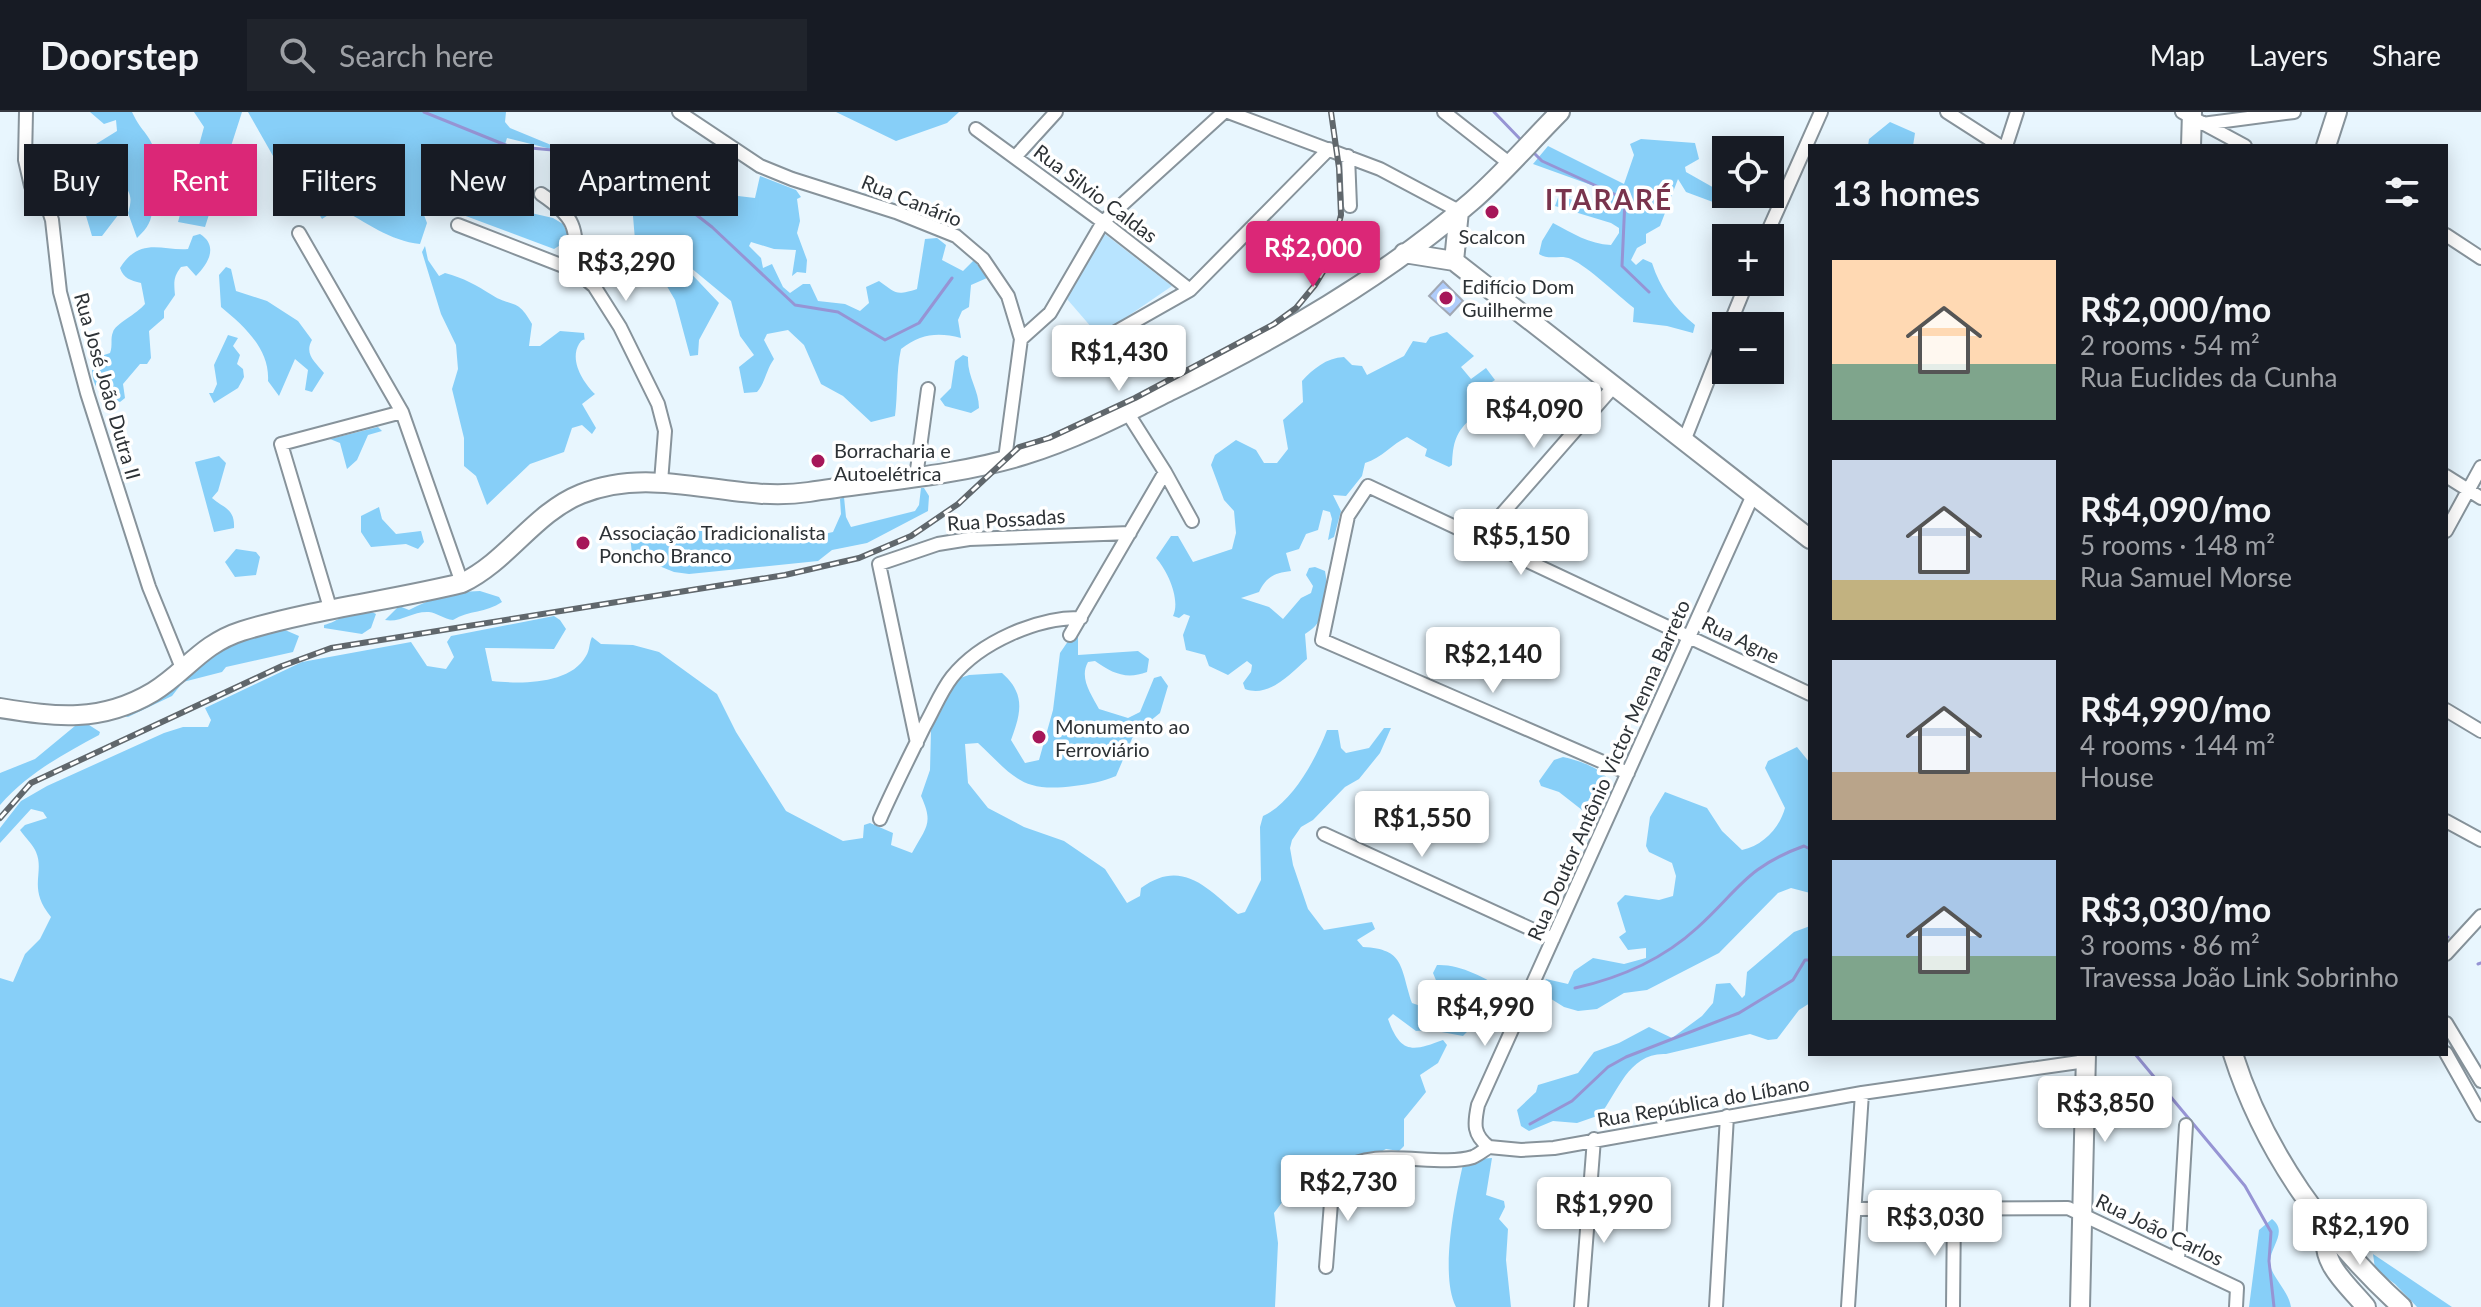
<!DOCTYPE html>
<html lang="en">
<head>
<meta charset="utf-8">
<style>
  body { margin:0; font-family:Lato,sans-serif; background:#20242c; color:#f1f3f6; height:100vh; display:flex; flex-direction:column; font-size:30px; white-space:nowrap }
  * { box-sizing:border-box; margin:0 }
  p { font-size:26px; color:#9ea1a6 }
  .icon { flex:none; width:44px; height:44px; fill:none; stroke:currentColor; stroke-width:2; stroke-linecap:round; stroke-linejoin:round }
  .map { position:relative; flex:1; overflow:hidden }
  .panel { position:absolute; left:1808px; top:32px; width:640px; height:912px; display:flex; flex-direction:column; background:#171b24; border-radius:0px; box-shadow:0 4px 20px #0003 }
  .panel>* { flex:none }
  .top-card { position:absolute; left:24px; top:32px; width:760px; height:72px; display:flex; gap:16px }
  .tools { position:absolute; left:1712px; top:24px; display:grid; gap:16px }
  .tools a { display:grid; place-items:center; width:72px; height:72px; border-radius:0px; background:#171b24; box-shadow:0 4px 20px #0003; font-size:40px }
  .price { position:absolute; translate:-50% -68px; padding:0 18px; border-radius:8px; background:#fff; color:#222; font-size:26px; line-height:52px; filter:drop-shadow(0 2px 4px #0008) }
  .price::after { content:''; position:absolute; left:50%; top:48px; width:24px; height:18px; margin-left:-12px; background:inherit; clip-path:polygon(0 0,100% 0,50% 100%) }
  .price.selected { background:#db2777; color:#fff }
  ul { padding:0; list-style:none }
  li { display:flex; align-items:center; gap:24px; height:200px; padding:0 24px }
  li span { display:grid; place-items:center; flex:none; width:224px; height:160px; border-radius:0px; color:#555 }
  li>.icon { margin-inline-start:auto }
  span .icon { width:96px; height:96px; fill:#fffc; stroke-width:1 }
  li b { font-size:34px }
  h2 { display:flex; justify-content:space-between; align-items:center; height:96px; padding:0 24px; font-size:34px }
  .pill { padding:0 28px; border-radius:0px; background:#171b24; box-shadow:0 4px 20px #0003; font-size:28px; line-height:72px }
  .pill.selected { background:#db2777; color:#fff }
  header { display:flex; align-items:center; gap:48px; box-sizing:border-box; height:112px; padding:0 40px; background:#171b24; border-bottom:2px solid #363941 }
  header strong { font-size:38px }
  nav { display:flex; gap:44px; margin-inline-start:auto; font-size:28px }
  .search { width:560px; height:72px; background:#20242c; display:flex; align-items:center; gap:20px; box-sizing:border-box; padding:0 28px; border-radius:0px; color:#9ea1a6; font-size:30px }
  .map>svg:first-child { display:block }
  .green { fill:#b8e4ff }
  .forest { fill:#87cff8 }
  .lines { fill:none; stroke-linecap:round; stroke-linejoin:round }
  .stream { stroke:#9694d4; stroke-width:3 }
  .building { fill:#afccfb; stroke:#a1a8b4; stroke-width:2 }
  .street-casing { stroke:#87939b; stroke-width:16 }
  .secondary-casing { stroke:#87939b; stroke-width:22 }
  .street { stroke:#fff; stroke-width:12 }
  .secondary { stroke:#fff; stroke-width:18 }
  .rail-casing { stroke:#60676c; stroke-width:6 }
  .rail { stroke:#fff; stroke-width:3; stroke-dasharray:9; stroke-linecap:butt }
  .poi-dot { fill:#a61759; stroke:#fff; stroke-width:3 }
  .labels { text-anchor:middle; dominant-baseline:central; stroke-width:7; stroke-linejoin:round; paint-order:stroke }
  .street-label { font-size:20px; fill:#2d3236; stroke:#fff }
  .poi-label { font-size:20px; fill:#2d3236; stroke:#fff; text-anchor:start }
  .district-label { font-size:28px; font-weight:bold; letter-spacing:2px; fill:#79344d; stroke:#fff }
</style>
</head>
<body>
<header>
<strong>Doorstep</strong>
<div class="search"><svg class="icon" aria-label="search" viewBox="0 0 24 24"><circle cx="10" cy="10" r="6"/><path d="M15 15l6 6"/></svg>Search here</div>
<nav><a>Map</a><a>Layers</a><a>Share</a></nav>
</header>
<div class="map">
<svg width="2481" height="1195" viewBox="0 0 2481 1195">
  <rect width="100%" height="100%" fill="#e8f6fe"/>
  <path class="green" d="M1101 119 1172 174 1099 224 1067 187Z"/>
  <path class="forest" d="M90 0H132C142 22 151 21 157 47 155 52 149 60 148 65 144 87 165 101 137 126L128 101C136 76 124 75 105 61L102 63 104 85 122 98 102 124H92L84 97 74 92 71 83 92 74 98 39 96 32 117 19 116 8 104 12Z
    M194 0H242L205 115 178 110 204 15Z
    M248 0H506L505 10 510 16 556 35 593 33 626 51 643 68 658 78 677 76 686 78 693 91 705 95 714 84 722 89 738 84 755 86 760 64 796 78 801 85 797 87 800 109 797 121 807 148 806 161 797 160 792 164 796 138 774 137 751 130 749 134 761 146 763 156 772 152 783 175 790 181 803 172H810L818 189 845 192 860 199 869 191 866 175 879 169C896 181 895 184 917 177L925 127 937 126 946 133 942 148 963 159 974 148 987 166 971 173 969 195 962 199 958 208 961 226C937 220 921 222 901 237 896 260 898 281 895 304L871 310 843 284 821 272 804 233 788 218 767 222 764 228 774 247C766 258 766 269 757 280L744 281 739 255 754 243 740 224 731 189 679 146 635 128 633 104 593 69 587 46 507 26 487 91 553 106 563 112 570 127 554 137 455 100 424 103 427 111 420 132C390 129 366 110 339 96L322 107 300 72 277 51Z
    M836 0H959L947 11 896 29Z
    M1890 10 1915 21 1913 34H1868L1869 27Z
    M1641 27 1695 31 1699 47 1685 55 1686 60 1716 77 1723 87 1721 93 1686 80 1678 67 1660 114 1646 122V131L1637 136 1631 148 1636 153 1643 147 1652 151C1660 176 1674 196 1695 213L1693 221 1667 214 1633 210 1634 196C1616 182 1590 156 1571 147 1560 142 1550 149 1539 142L1542 129 1553 111C1572 121 1589 132 1611 133L1619 121V116L1611 111 1555 94 1559 83 1591 95 1594 74 1533 52 1548 34 1624 72 1634 43 1630 32Z
    M200 122C219 134 208 152 196 164L187 154 181 155C173 165 174 171 175 183L164 199V206L149 219 151 246 147 252H140L123 272 125 286 120 290C102 281 93 279 92 258L104 253 101 244 110 241C113 233 110 227 113 220 115 212 137 202 145 192L141 171C130 168 124 167 120 156 140 124 162 139 188 137L193 124Z
    M425 134 428 148 439 164 445 161C464 166 476 173 492 183 512 196 517 185 532 212L529 234H540L560 219 584 221C585 234 586 222 579 232 569 249 584 271 595 282L582 292 596 316 592 322 582 313 572 316 564 340 530 352 487 393 476 364 464 354V326L452 277 458 257 456 233 441 202 422 140Z
    M681 151 719 191 699 228 698 243 690 244 675 188 661 164 665 155Z
    M226 155 231 157 236 179 267 189 298 209 312 228C304 242 315 250 324 261L312 280 305 278 308 258 295 247 279 284 268 269C270 237 244 214 221 195L219 163Z
    M1447 220 1474 244 1461 255 1471 267 1486 256 1495 268C1481 277 1470 287 1473 305 1455 320 1453 331 1452 353L1449 355 1425 344 1427 337 1407 325C1392 332 1382 346 1365 351L1362 364 1346 384 1333 383 1341 399 1334 425 1328 428 1332 407 1330 400 1323 398 1318 418 1306 422 1299 437 1286 441 1291 459C1274 461 1266 465 1259 480L1241 486 1269 495 1283 507 1301 486 1311 481 1313 474 1306 463 1309 456 1315 455 1325 459C1330 485 1328 508 1305 522L1307 547C1290 562 1269 586 1245 577L1243 571 1251 560 1252 553 1247 549 1228 563 1209 554 1205 543 1186 538 1183 523 1190 504 1184 502 1179 506 1173 504C1181 487 1167 458 1156 446L1171 424H1178L1193 450 1232 437 1236 421 1234 399 1224 388 1211 353 1215 343 1236 328 1256 338 1264 351H1277L1288 337 1283 308 1303 290 1302 269C1313 257 1326 246 1344 245L1352 253 1362 254 1367 263 1404 244 1413 229 1426 231 1430 225Z
    M228 223 238 226 233 234 240 243 237 252 243 257 244 265 238 276 214 291 209 281H213L217 272 214 253Z
    M963 243 968 245C967 265 979 278 979 296L971 301 945 294 940 287 951 276 955 249Z
    M378 315 382 319 368 323 357 348 347 357 340 331 330 327Z
    M219 344 226 351 218 379 212 386C223 396 235 396 234 416L214 420 195 350Z
    M921 376H924L929 384 928 399 867 431 832 438 818 449 689 462 674 460 632 443 630 422 635 415 658 423 721 417 764 423 785 420 801 427 833 420 841 402 840 387 844 385 846 405 851 415 915 399 919 393Z
    M379 395 382 407 396 422 421 419 424 430 418 437 406 432 371 435 361 420V404Z
    M236 437 256 440 260 445 256 463 235 465 225 450Z
    M480 479 499 485 502 490C486 501 469 498 453 508 444 507 437 501 429 500 412 499 401 511 385 508L399 494 409 498C432 486 454 480 480 479Z
    M370 499 376 502 371 516 362 522 324 516V513C332 511 336 508 343 505 352 501 361 504 370 499Z
    M554 504 560 508 566 517 554 537 485 536 492 569C520 572 570 573 586 544 590 538 589 531 592 525L601 532 633 533 659 540 717 582 736 620 786 699 843 729 863 726 864 713 870 711 893 721 891 733 912 741C926 715 934 712 921 684L930 658 931 618 943 595 951 569 969 563 1002 561C1026 582 1021 601 1011 628L1025 651 1039 648 1053 598 1060 541 1075 519 1078 520V543L1138 539 1149 547 1147 560C1126 568 1112 561 1095 549L1088 550C1079 566 1091 582 1099 597L1128 606 1140 600 1154 566 1161 564 1168 574 1160 601 1134 622 1116 664C1102 670 1090 672 1074 674 1022 681 1014 665 978 631L965 632 968 671 988 696 1024 715 1064 729 1105 757 1127 791 1140 784 1141 776C1182 746 1207 776 1238 802L1245 800 1261 768 1260 715 1263 704C1292 691 1316 647 1327 618H1338L1341 636 1346 641 1369 636 1384 616H1391L1380 641 1359 667 1345 675 1313 708 1301 715 1292 728 1290 736 1293 753 1308 797 1324 818 1372 810 1375 817 1357 828 1363 835C1405 837 1400 855 1412 891L1429 897 1440 878 1433 861 1437 853C1460 852 1486 866 1504 878L1505 886 1496 890 1463 924 1431 918 1416 919 1393 902 1388 907C1401 943 1413 939 1443 928L1447 933 1438 951 1420 963 1426 980 1404 1007V1034L1399 1039 1386 1037C1362 1051 1328 1043 1306 1061 1294 1071 1284 1089 1274 1101L1278 1131 1275 1195H0V866L13 870 25 842 40 827 51 805C27 776 45 761 36 740 33 733 25 725 20 718L25 713 47 706 43 700 31 697 0 731V716L21 689 47 674 164 621 183 615H208L211 608 205 596 302 550 411 530 427 554 446 557 454 545 447 530 451 524Z
    M285 518 299 524 293 540 226 555 222 560 183 570 172 584 128 605 112 602 92 607 89 613 100 620 99 623C62 643 28 661 0 693V661L35 647 81 609 201 544 260 520Z
    M1797 635 1810 651V781L1791 776 1778 781 1719 841 1647 878 1624 881 1597 897 1578 899 1564 895 1540 880 1546 867 1568 872 1574 859 1593 846 1624 852 1646 846V836L1628 838 1619 825 1626 820 1617 791 1625 783 1659 788 1673 784 1676 764 1672 751 1649 740 1646 734 1650 705 1665 680 1707 696 1722 719 1742 738C1763 733 1779 717 1785 696L1765 656 1768 649Z
    M1563 645C1591 651 1632 668 1601 701L1582 698 1559 680 1541 674 1539 669 1554 648Z
    M1810 814V891L1799 898 1777 927 1768 928 1750 922 1666 942C1629 940 1618 980 1600 1003L1577 1011 1553 1009 1529 1019 1521 1014 1517 998 1536 980 1538 973 1578 961 1594 940 1619 931 1649 915 1672 926 1702 904 1713 891 1716 872 1730 871 1742 886 1745 883 1747 860 1794 820Z
    M1492 1046 1486 1083 1504 1089 1505 1095 1499 1107 1508 1117 1506 1148 1511 1195H1456C1439 1162 1456 1083 1464 1048Z
    M2272 1107C2288 1119 2271 1134 2270 1149 2269 1163 2288 1177 2291 1195H2249L2259 1118Z
    M2373 1142 2452 1195H2417L2395 1172 2375 1157Z"/>
  <g class="lines">
    <path class="stream" d="M424 0 508 34 608 43 645 63 712 115 795 193 838 200 885 228 919 211 952 166
      M1494 0 1522 29
      M1533 40 1542 49 1625 87 1622 154 1649 180
      M2446 824 2448 825
      M2478 852 2481 851
      M1575 876C1620 866 1662 848 1697 816 1739 778 1746 755 1804 734L1810 737
      M2135 942 2245 1074 2271 1120 2269 1149 2274 1195
      M1530 1012 1572 989 1608 955 1626 945 1739 901 1793 868 1805 848H1810"/>
  </g>
  <path class="building" d="M1443 169 1463 189 1450 203 1429 184Z"/>
  <g class="lines">
    <defs>
      <path id="street" d="M26 0 25 48 31 74 47 93 52 108 60 180 87 281 149 475 182 556
        M679 0 760 54 792 67 896 100 956 124 983 147 1008 184 1021 227 1005 347
        M1228 0 1380 57 1459 99
        M1444 0 1509 51
        M1947 0 2000 34
        M2182 0 2245 34
        M2202 12 2294 0
        M976 17 1103 110 1190 178
        M2006 34 2017 0
        M1016 44 1056 0
        M1348 44 1350 94
        M541 82C578 107 576 116 576 159
        M458 113 576 159 594 174 620 215 658 292 665 319 661 370
        M299 121 402 300 462 471
        M2446 123 2481 146
        M1765 126 1821 0
        M1729 214 1747 170
        M1107 225 1190 178 1329 37
        M1021 227 1050 201 1103 110 1224 0
        M1684 329 1726 223
        M1165 360 1192 409
        M2446 364 2481 386
        M916 365 928 277
        M2446 419 2481 355
        M1481 426 1614 274
        M331 499 281 332 402 300
        M1070 523 1165 360 1127 300
        M2446 598 2481 619
        M917 631 879 452 938 432 969 427 1130 421
        M1628 661 1322 528 1348 404 1368 374 1810 582
        M880 707C894 675 910 644 925 613 934 597 941 579 952 565 980 530 1038 505 1081 506
        M2446 709 2481 728
        M1324 722 1553 827
        M2446 842 2481 804
        M2446 911 2481 969
        M2446 941 2481 1003
        M1489 1035C1473 1023 1474 1012 1478 993L1753 383
        M1855 1097 2068 1096 2237 1176 2236 1195
        M2178 1148 2186 1013
        M1326 1155 1333 1065C1366 1030 1434 1057 1473 1045 1478 1043 1484 1038 1489 1035L1521 1038 1554 1036 1862 981 2086 949
        M1581 1195 1594 1027
        M1716 1195 1727 1004
        M1848 1195 1862 981
        M1953 1195 1954 1097"/>
      <path id="secondary" d="M2191 34 2192 0
        M2326 34 2337 0
        M1404 141 1454 149 1810 427
        M1454 149 1459 99
        M0 596C56 605 101 611 153 580 186 560 201 532 242 519 314 497 389 489 462 471 508 449 534 401 581 382 656 351 732 392 809 380 880 369 955 364 1024 343 1076 327 1124 302 1172 278 1278 226 1383 166 1472 89 1503 62 1531 29 1560 0
        M2233 942C2264 1040 2326 1126 2402 1195
        M2328 1118C2317 1149 2348 1173 2366 1195
        M2080 1195 2086 942"/>
    </defs>
    <use href="#street" class="street-casing"/>
    <use href="#secondary" class="secondary-casing"/>
    <use href="#street" class="street"/>
    <use href="#secondary" class="secondary"/>
    <defs>
      <path id="rail" d="M0 706 31 671 282 554 331 536 785 463 859 446 911 424 958 392 1019 335 1049 326 1135 286 1274 212 1296 196 1315 173 1329 150 1341 103 1339 56 1331 0"/>
    </defs>
    <use href="#rail" class="rail-casing"/>
    <use href="#rail" class="rail"/>
  </g>
  <g class="poi-dot">
    <circle cx="1492" cy="100" r="8"/>
    <circle cx="1446" cy="186" r="8"/>
    <circle cx="818" cy="349" r="8"/>
    <circle cx="583" cy="431" r="8"/>
    <circle cx="1039" cy="625" r="8"/>
  </g>
  <g class="labels">
    <g class="street-label">
      <text transform="translate(1096 81) rotate(37)">Rua Silvio Caldas</text>
      <text transform="translate(912 88) rotate(22)">Rua Canário</text>
      <text transform="translate(108 274) rotate(74)">Rua José João Dutra II</text>
      <text transform="translate(1006 407) rotate(-4)">Rua Possadas</text>
      <text transform="translate(1741 527) rotate(26)">Rua Agne</text>
      <text transform="translate(1608 658) rotate(-66)">Rua Doutor Antônio Victor Menna Barreto</text>
      <text transform="translate(1703 989) rotate(-10)">Rua República do Líbano</text>
      <text transform="translate(2160 1117) rotate(26)">Rua João Carlos</text>
    </g>
    <g class="poi-label">
      <text x="1492" y="124" text-anchor="middle">Scalcon</text>
      <text x="1462" y="174">Edifício Dom<tspan x="1462" dy="23">Guilherme</tspan></text>
      <text x="834" y="338">Borracharia e<tspan x="834" dy="23">Autoelétrica</tspan></text>
      <text x="599" y="420">Associação Tradicionalista<tspan x="599" dy="23">Poncho Branco</tspan></text>
      <text x="1055" y="614">Monumento ao<tspan x="1055" dy="23">Ferroviário</tspan></text>
    </g>
    <g class="district-label">
      <text x="1609" y="87">ITARARÉ</text>
    </g>
  </g>
</svg>
<div class="tools">
<a><svg class="icon" aria-label="locate" viewBox="0 0 24 24"><circle cx="12" cy="12" r="6"/><path d="M12 2v4M12 18v4M2 12h4M18 12h4"/></svg></a>
<a>+</a>
<a>−</a>
</div>
<b class="price selected" style="left:1313px;top:177px">R$2,000</b>
<b class="price" style="left:626px;top:191px">R$3,290</b>
<b class="price" style="left:1119px;top:281px">R$1,430</b>
<b class="price" style="left:1534px;top:338px">R$4,090</b>
<b class="price" style="left:1521px;top:465px">R$5,150</b>
<b class="price" style="left:1493px;top:583px">R$2,140</b>
<b class="price" style="left:1422px;top:747px">R$1,550</b>
<b class="price" style="left:1485px;top:936px">R$4,990</b>
<b class="price" style="left:2105px;top:1032px">R$3,850</b>
<b class="price" style="left:1348px;top:1111px">R$2,730</b>
<b class="price" style="left:1604px;top:1133px">R$1,990</b>
<b class="price" style="left:1935px;top:1146px">R$3,030</b>
<b class="price" style="left:2360px;top:1155px">R$2,190</b>
<div class="top-card">
<a class="pill">Buy</a>
<a class="pill selected">Rent</a>
<a class="pill">Filters</a>
<a class="pill">New</a>
<a class="pill">Apartment</a>
</div>
<section class="panel">
<h2>13 homes<svg class="icon" aria-label="filters" viewBox="0 0 24 24"><path d="M4 7h16M4 17h16"/><circle cx="9" cy="7" r="2"/><circle cx="15" cy="17" r="2"/></svg></h2>
<ul>
<li><span style="background:linear-gradient(#ffd9b3 65%,#7fa58c 0)"><svg class="icon" aria-label="home" viewBox="0 0 24 24"><path d="M3 11l9-7 9 7M6 9v11h12V9"/></svg></span><div><b>R$2,000/mo</b><p>2 rooms · 54 m²</p><p>Rua Euclides da Cunha</p></div></li>
<li><span style="background:linear-gradient(#c9d6e8 75%,#c2b280 0)"><svg class="icon" aria-label="home" viewBox="0 0 24 24"><path d="M3 11l9-7 9 7M6 9v11h12V9"/></svg></span><div><b>R$4,090/mo</b><p>5 rooms · 148 m²</p><p>Rua Samuel Morse</p></div></li>
<li><span style="background:linear-gradient(#c9d6e8 70%,#b9a48a 0)"><svg class="icon" aria-label="home" viewBox="0 0 24 24"><path d="M3 11l9-7 9 7M6 9v11h12V9"/></svg></span><div><b>R$4,990/mo</b><p>4 rooms · 144 m²</p><p>House</p></div></li>
<li><span style="background:linear-gradient(#a9c7e8 60%,#7fa58c 0)"><svg class="icon" aria-label="home" viewBox="0 0 24 24"><path d="M3 11l9-7 9 7M6 9v11h12V9"/></svg></span><div><b>R$3,030/mo</b><p>3 rooms · 86 m²</p><p>Travessa João Link Sobrinho</p></div></li>
</ul>
</section>
</div>
</body>
</html>
